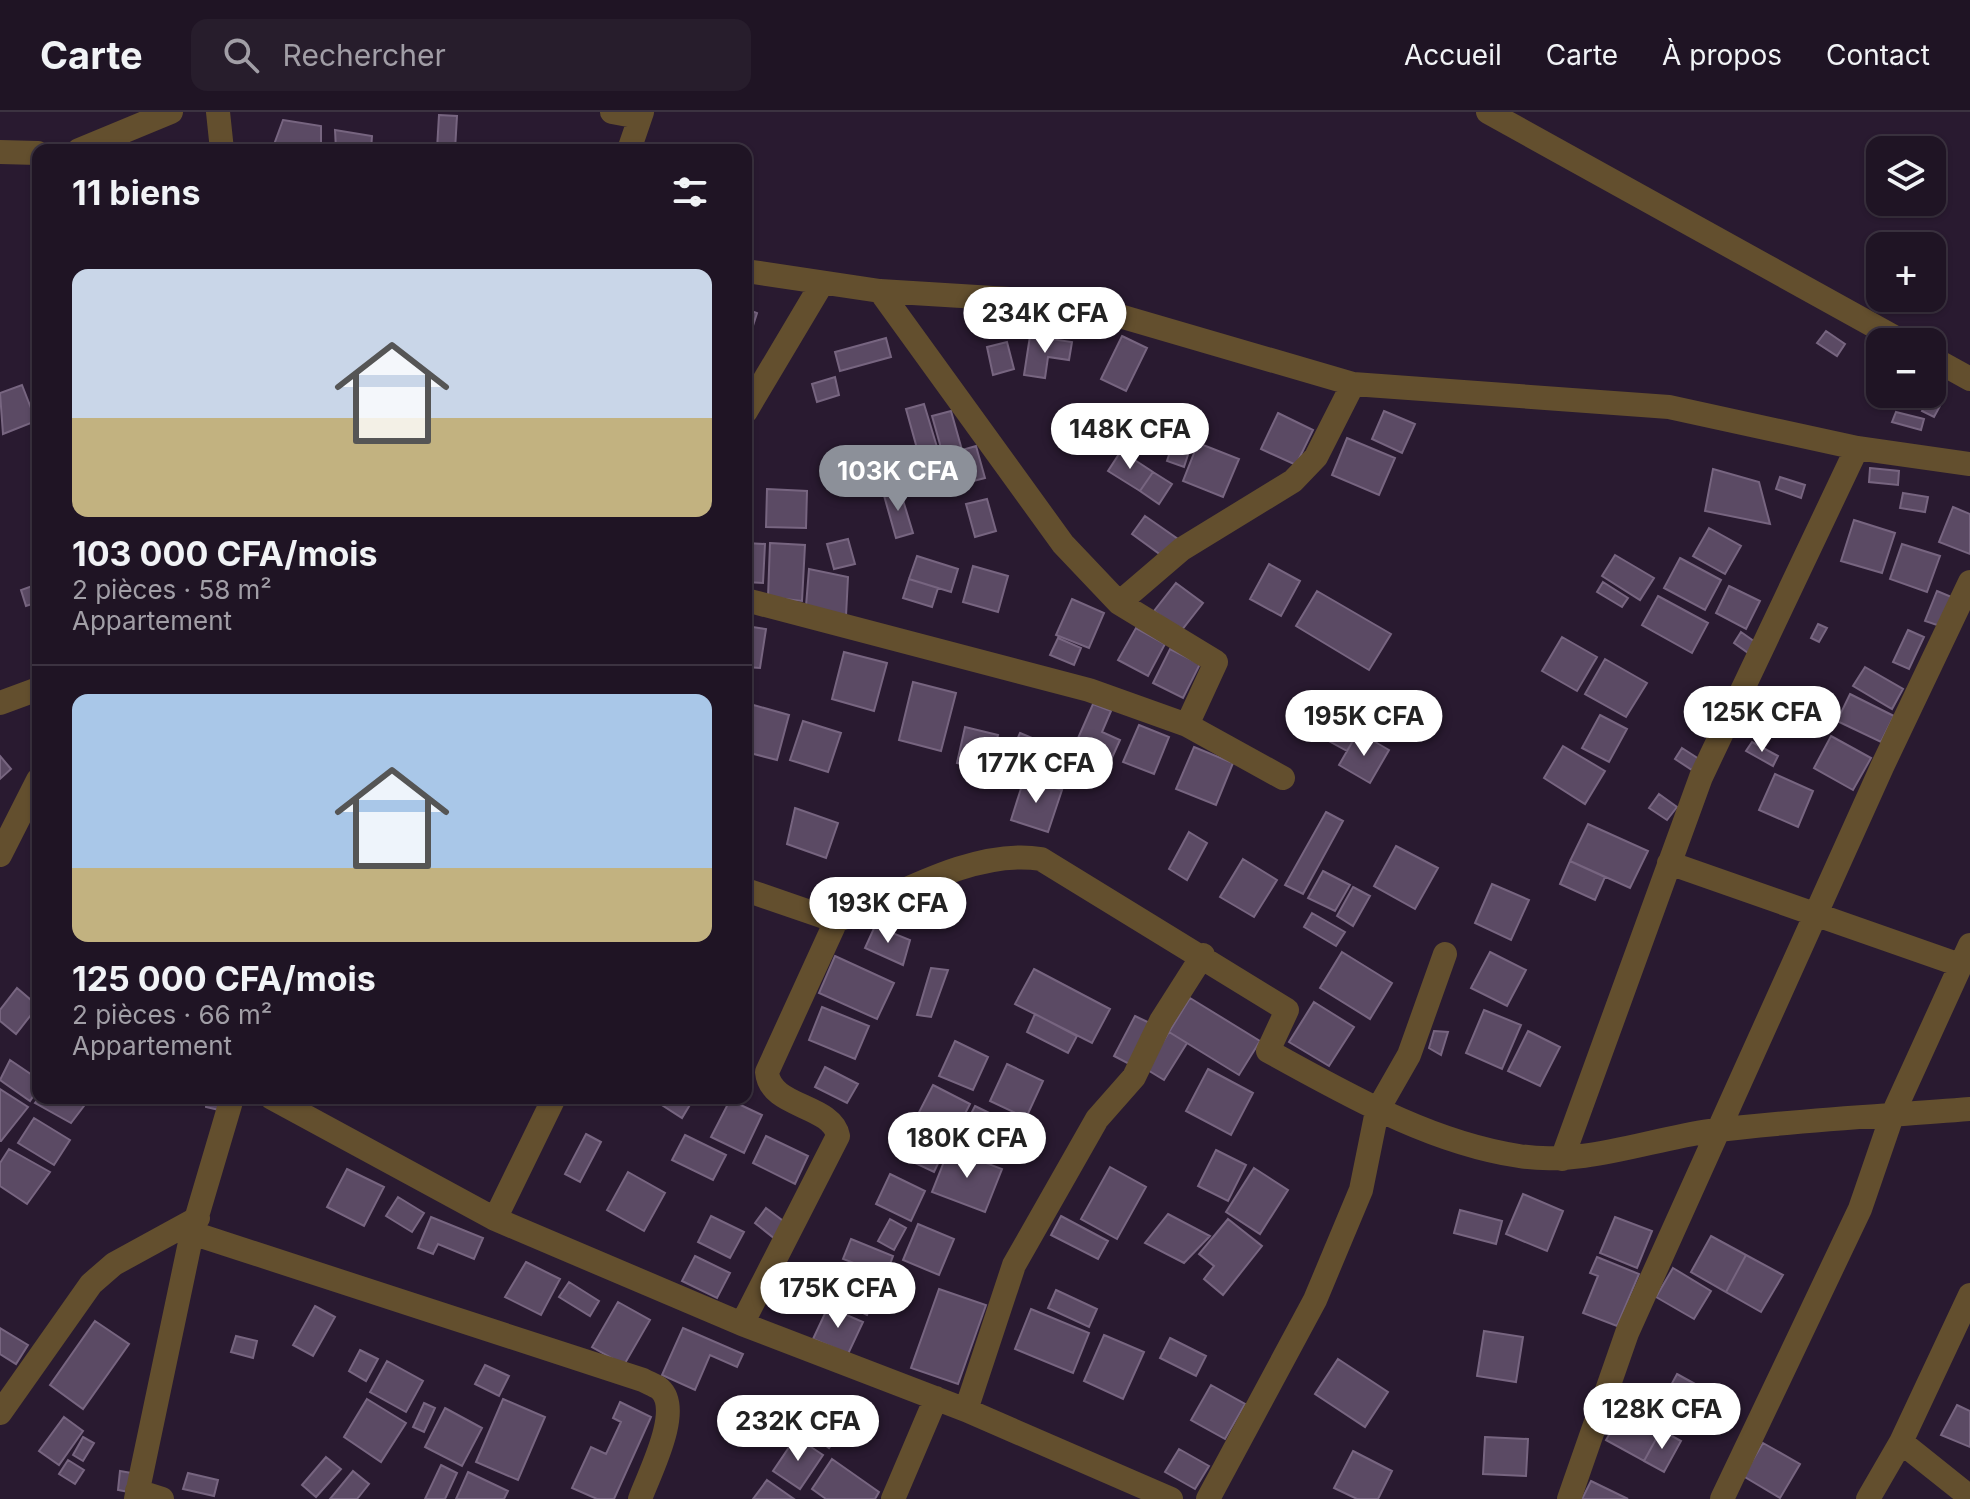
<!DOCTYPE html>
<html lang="fr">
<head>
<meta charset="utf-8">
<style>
  body { margin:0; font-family:Inter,sans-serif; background:#271d2c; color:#f1f3f6; height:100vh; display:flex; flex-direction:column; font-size:30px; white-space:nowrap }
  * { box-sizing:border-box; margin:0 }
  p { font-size:26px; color:#a19ea6 }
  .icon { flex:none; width:44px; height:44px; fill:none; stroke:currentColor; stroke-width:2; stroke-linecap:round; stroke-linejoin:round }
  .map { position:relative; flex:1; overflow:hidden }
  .sheet { position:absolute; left:32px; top:32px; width:720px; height:960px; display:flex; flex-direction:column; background:#1f1424; border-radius:16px; box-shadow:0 2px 6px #0004,0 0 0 2px #3c3341 }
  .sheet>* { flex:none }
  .fabs { position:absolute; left:1866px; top:24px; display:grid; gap:16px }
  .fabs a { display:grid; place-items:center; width:80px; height:80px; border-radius:16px; background:#1f1424; box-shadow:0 2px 6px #0004,0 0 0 2px #3c3341; font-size:40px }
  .price { position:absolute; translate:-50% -68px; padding:0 18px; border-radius:28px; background:#fff; color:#222; font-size:26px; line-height:52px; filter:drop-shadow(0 2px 4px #0008) }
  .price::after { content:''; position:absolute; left:50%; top:48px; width:24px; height:18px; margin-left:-12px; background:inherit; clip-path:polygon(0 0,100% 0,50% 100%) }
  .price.selected { background:#8c9099; color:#fff }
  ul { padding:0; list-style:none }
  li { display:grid; align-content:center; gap:16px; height:424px; padding:0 40px }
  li+li { border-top:2px solid #3c3341 }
  li span { display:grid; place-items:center; height:248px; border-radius:16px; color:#555 }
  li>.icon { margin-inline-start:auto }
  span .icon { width:144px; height:144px; fill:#fffc; stroke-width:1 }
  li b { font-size:34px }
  h2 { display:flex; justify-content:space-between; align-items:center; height:96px; padding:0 40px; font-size:34px }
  header { display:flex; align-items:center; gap:48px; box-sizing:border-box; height:112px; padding:0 40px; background:#1f1424; border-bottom:2px solid #3c3341 }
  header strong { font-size:38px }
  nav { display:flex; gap:44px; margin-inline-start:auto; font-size:28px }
  .search { width:560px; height:72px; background:#271d2c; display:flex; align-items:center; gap:20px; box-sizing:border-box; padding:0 28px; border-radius:16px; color:#a19ea6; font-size:30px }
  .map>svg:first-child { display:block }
  .building { fill:#5b4a64; stroke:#776580; stroke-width:2 }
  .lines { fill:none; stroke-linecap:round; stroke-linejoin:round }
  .minor { stroke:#634f2e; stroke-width:24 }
</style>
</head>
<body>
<header>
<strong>Carte</strong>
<div class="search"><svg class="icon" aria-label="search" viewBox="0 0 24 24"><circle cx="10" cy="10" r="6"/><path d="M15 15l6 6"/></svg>Rechercher</div>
<nav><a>Accueil</a><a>Carte</a><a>À propos</a><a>Contact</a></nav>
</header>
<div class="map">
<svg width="1970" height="1387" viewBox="0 0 1970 1387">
  <rect width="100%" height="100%" fill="#291a30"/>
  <path class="building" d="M439 3 457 4 455 38 437 37Z
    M283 8 321 14V38H272Z
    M335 18 372 24 371 38H336Z
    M746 197 757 201 750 223 746 222Z
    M1826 219 1845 232 1837 244 1817 231Z
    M1030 224 1072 230 1069 248 1048 245 1045 266 1024 263Z
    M1122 224 1147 236 1126 279 1101 267Z
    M886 226 891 245 840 259 835 240Z
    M1007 230 1014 257 993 263 987 235Z
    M835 265 839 283 817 290 812 272Z
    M22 273 36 309 3 322 0 281Z
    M1928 288 1940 294 1934 305 1922 299Z
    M924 292 937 335 918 340 906 297Z
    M951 299 962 338 943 343 932 304Z
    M1384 299 1415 312 1402 341 1372 327Z
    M1896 300 1924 307 1921 318 1892 310Z
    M1278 301 1313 318 1296 353 1261 337Z
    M1178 316 1195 321 1184 355 1167 349Z
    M1347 326 1395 346 1379 383 1332 363Z
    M1198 331 1239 347 1223 385 1183 369Z
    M976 334 985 366 950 375 941 344Z
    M1121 339 1153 360 1140 379 1108 359Z
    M1870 356 1899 359 1898 373 1869 370Z
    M1713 357 1759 370 1770 412 1705 399Z
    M1153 360 1172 372 1159 392 1140 379Z
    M1780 365 1805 373 1801 386 1776 377Z
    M899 375 913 421 896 426 883 380Z
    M767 377 807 379 806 416 766 415Z
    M1903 381 1928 385 1925 400 1900 396Z
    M987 387 996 419 975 425 966 392Z
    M1953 395 1970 402V442L1939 430Z
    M1145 404 1178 427 1165 446 1132 422Z
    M1854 408 1895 421 1882 461 1841 449Z
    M1709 416 1741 434 1725 462 1693 444Z
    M848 427 855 452 834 457 827 432Z
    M746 431 765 432 763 471 746 470Z
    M770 431 805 433 802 489 768 485Z
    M1902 432 1940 444 1927 480 1890 467Z
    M1615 443 1654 466 1640 488 1602 464Z
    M917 444 958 457 951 480 909 467Z
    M1680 446 1721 468 1705 498 1664 476Z
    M1269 452 1300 469 1281 504 1250 487Z
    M973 454 1008 464 998 500 963 490Z
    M809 457 848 465 846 504 806 494Z
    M909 467 938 476 932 495 903 486Z
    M1603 470 1628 486 1622 495 1597 480Z
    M1176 471 1203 491 1181 519 1154 499Z
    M38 472V490L26 494 21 478Z
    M1729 474 1760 489 1746 517 1716 501Z
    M1317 479 1391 522 1369 558 1296 514Z
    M1937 479 1954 486 1943 515 1925 509Z
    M1658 484 1708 511 1692 541 1642 513Z
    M1072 487 1104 501 1089 536 1056 523Z
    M1818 512 1827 516 1819 530 1811 526Z
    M746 514 766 517 760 556 746 555Z
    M1136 516 1165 532 1148 564 1118 548Z
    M1908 518 1924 525 1909 557 1893 550Z
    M1741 520 1758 532 1751 543 1734 531Z
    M1562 525 1597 545 1577 579 1542 559Z
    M1058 526 1081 536 1074 553 1050 543Z
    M1170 537 1200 552 1183 586 1153 571Z
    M844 540 887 551 874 599 832 587Z
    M1605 547 1647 571 1626 605 1585 582Z
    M1865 555 1903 577 1892 597 1853 574Z
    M913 570 956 581 941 639 899 628Z
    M1850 582 1894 604 1881 630 1837 609Z
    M750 592 789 603 777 648 746 640V608Z
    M1093 592 1111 599 1102 620 1120 628 1111 648 1075 633Z
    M1299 593 1331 608 1322 628 1290 613Z
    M1600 603 1627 617 1609 650 1582 636Z
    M803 609 841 621 828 660 790 648Z
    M1340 609 1358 620 1347 639 1329 629Z
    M1139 613 1169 625 1154 662 1123 650Z
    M965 615 998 623 989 659 957 651Z
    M1358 620 1389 638 1370 671 1339 653Z
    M1020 621 1037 628 1022 664 1004 657Z
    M1831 624 1871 646 1853 678 1814 656Z
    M1752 630 1778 644 1773 654 1746 639Z
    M1563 634 1605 659 1585 692 1544 666Z
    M1194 635 1233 651 1216 693 1176 677Z
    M1682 636 1699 647 1692 658 1675 647Z
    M0 644 11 657 0 667Z
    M1775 662 1813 679 1798 715 1759 698Z
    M1024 667 1062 678 1048 720 1011 708Z
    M1659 682 1677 695 1667 708 1649 696Z
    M795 696 838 711 826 746 787 732Z
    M1326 700 1343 709 1303 782 1285 773Z
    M1588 712 1648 739 1630 776 1570 749Z
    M1189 720 1207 731 1187 768 1169 757Z
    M1396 734 1438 756 1415 797 1374 774Z
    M1243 747 1277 768 1254 805 1220 785Z
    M1570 749 1605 765 1595 788 1560 772Z
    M1323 759 1350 773 1335 799 1308 786Z
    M1492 772 1529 788 1511 828 1475 811Z
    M1353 775 1370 784 1353 814 1337 804Z
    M1312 801 1345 820 1336 834 1304 815Z
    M875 814 910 828 903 853 865 836Z
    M1342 840 1392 871 1370 907 1320 876Z
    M1490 840 1526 858 1507 894 1471 876Z
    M835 844 894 871 877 907 819 881Z
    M931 856 948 858 931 905 917 903Z
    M1034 857 1110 897 1092 931 1015 892Z
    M17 876 38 894 16 922 0 909V898Z
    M1190 886 1260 929 1239 963 1169 920Z
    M1314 890 1354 915 1329 954 1289 930Z
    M822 895 869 914 855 947 809 928Z
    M1484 898 1521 913 1502 957 1466 941Z
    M1035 902 1077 924 1068 941 1027 920Z
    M1135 904 1154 913 1133 954 1114 944Z
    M1434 919 1448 920 1441 943 1429 936Z
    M1528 919 1560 935 1540 974 1508 959Z
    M1169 920 1187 931 1164 968 1146 957Z
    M955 929 988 945 973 978 939 964Z
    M10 948 38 967V977L30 989 0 968Z
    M1007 952 1043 969 1026 1006 990 989Z
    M825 955 858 972 847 991 815 975Z
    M1208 957 1253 981 1231 1023 1186 999Z
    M933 973 970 992 951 1029 914 1010Z
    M0 977 28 995 1 1029H0Z
    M39 986H90L71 1011 35 991Z
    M206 986H220L219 998 206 995Z
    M651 986H694L682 1006Z
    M730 988 762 1003 744 1041 711 1025Z
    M975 994 1012 1012 994 1049 956 1031Z
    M34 1006 70 1028 54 1053 18 1031Z
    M586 1022 601 1030 580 1070 565 1062Z
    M685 1023 726 1043 713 1068 672 1048Z
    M766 1024 808 1044 795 1072 753 1051Z
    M925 1030 944 1039 934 1060 915 1051Z
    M9 1037 50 1060 27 1092 0 1074V1051Z
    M949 1037 1002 1057 985 1100 932 1080Z
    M1216 1038 1246 1053 1228 1089 1198 1074Z
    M1110 1055 1146 1075 1117 1127 1081 1107Z
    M1254 1056 1288 1078 1260 1122 1226 1100Z
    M347 1057 384 1075 364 1114 327 1095Z
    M628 1060 665 1081 644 1119 607 1098Z
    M890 1062 925 1079 911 1109 876 1092Z
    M1523 1082 1563 1099 1547 1139 1506 1122Z
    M398 1085 424 1101 412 1120 386 1104Z
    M766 1096 786 1111 775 1127 755 1111Z
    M1460 1098 1502 1109 1496 1132 1454 1121Z
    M1168 1102 1210 1124 1184 1151 1145 1131Z
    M711 1104 744 1120 730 1146 698 1130Z
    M1061 1104 1108 1129 1098 1147 1051 1123Z
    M431 1105 483 1126 474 1147 438 1132 433 1142 418 1136Z
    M1615 1105 1652 1119 1637 1156 1600 1141Z
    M890 1107 906 1116 894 1138 878 1129Z
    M1228 1107 1262 1134 1223 1183 1204 1167 1214 1154 1199 1142Z
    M918 1112 954 1127 939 1163 903 1148Z
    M1711 1124 1746 1143 1726 1180 1691 1160Z
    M851 1127 893 1144 886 1163 843 1147Z
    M1746 1143 1783 1163 1761 1200 1726 1180Z
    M695 1144 730 1161 717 1186 682 1169Z
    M1597 1145 1639 1162 1617 1214 1583 1201 1598 1164 1590 1161Z
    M526 1150 560 1167 541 1203 505 1185Z
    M1673 1156 1711 1179 1694 1207 1656 1185Z
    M848 1158 881 1174 867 1203 834 1187Z
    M569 1170 599 1189 590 1204 559 1185Z
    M939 1177 986 1193 958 1272 911 1256Z
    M1056 1178 1097 1197 1089 1215 1048 1196Z
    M618 1190 650 1208 624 1253 592 1235Z
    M315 1194 335 1205 313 1244 293 1233Z
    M828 1195 863 1210 848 1242 813 1227Z
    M1031 1197 1089 1221 1073 1261 1015 1237Z
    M95 1209 129 1232 83 1297 50 1273Z
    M0 1216 28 1233 16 1252 0 1242Z
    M683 1216 743 1242 737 1255 710 1243 695 1278 662 1263Z
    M1484 1219 1523 1225 1516 1270 1477 1264Z
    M1104 1223 1144 1240 1123 1287 1084 1269Z
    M236 1224 257 1229 253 1246 231 1240Z
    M1170 1226 1206 1244 1196 1264 1160 1246Z
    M360 1238 378 1247 366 1269 349 1259Z
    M1338 1247 1388 1280 1365 1315 1315 1282Z
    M387 1249 423 1269 406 1300 370 1280Z
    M485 1253 509 1264 499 1284 475 1272Z
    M1677 1262 1706 1278 1684 1316 1656 1301Z
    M1211 1273 1245 1292 1225 1327 1191 1308Z
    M822 1286 850 1308 829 1336 800 1314Z
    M367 1287 406 1311 381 1350 344 1325Z
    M503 1287 545 1305 518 1368 476 1350Z
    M620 1290 651 1305 614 1387H597L572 1376 591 1335 606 1342 621 1310 613 1306Z
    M424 1291 435 1296 424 1320 413 1315Z
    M1957 1293 1970 1299V1335L1941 1323Z
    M445 1296 482 1316 462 1354 425 1335Z
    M1624 1297 1661 1318 1644 1349 1606 1328Z
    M64 1305 83 1319 59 1353 39 1339Z
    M1661 1318 1681 1329 1664 1360 1644 1349Z
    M83 1325 94 1331 83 1349 73 1343Z
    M796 1325 823 1343 800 1377 773 1359Z
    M1485 1325 1528 1327 1526 1364 1483 1362Z
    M1763 1331 1800 1352 1780 1386 1743 1364Z
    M1179 1337 1209 1354 1195 1377 1165 1360Z
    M1353 1339 1392 1359 1378 1387H1357L1334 1376Z
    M326 1345 341 1357 316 1385 302 1373Z
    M832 1347 879 1380 875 1387H826L812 1377Z
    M68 1348 84 1358 75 1372 59 1362Z
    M441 1353 457 1361 445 1387H425Z
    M120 1359 132 1361 129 1380 118 1378Z
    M353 1359 369 1372 357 1387H330Z
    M468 1360 508 1379 504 1387H456Z
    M188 1361 218 1368 214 1384 183 1377Z
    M767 1368 794 1387H753Z
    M1591 1369 1628 1387H1582Z"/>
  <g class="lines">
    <path class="minor" d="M218 0 222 38
      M612 0 639 5
      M1488 0 1903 230
      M79 38 171 0
      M629 38 642 0
      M0 40 38 41
      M746 159 880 179 1075 191 1353 272 1669 295 1857 336 1970 352
      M880 179 1063 432 1119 491 1216 550 1187 613
      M1932 246 1970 267
      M746 299 821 173
      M746 488 1089 578 1187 613 1283 666
      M1119 491 1182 437 1293 369 1316 345 1353 272
      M0 591 38 577
      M0 743 38 668
      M1669 751 1960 853
      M746 778 836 809C896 784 975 736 1041 747L1287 898 1268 939C1347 982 1428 1030 1519 1044 1583 1054 1647 1028 1710 1019 1796 1008 1884 1004 1970 997
      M272 986 495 1107 742 1212 966 1298 1171 1387
      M1562 1047 1701 665 1857 336
      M495 1107 554 986
      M192 1121 643 1268C648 1271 655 1273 660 1277 683 1298 649 1362 640 1387
      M742 1212 838 1024C832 992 770 996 767 960L836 809
      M966 1298 1014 1153 1097 1007 1134 965 1161 909 1203 843
      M0 1301 91 1172 114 1152 198 1106
      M1901 1330 1970 1385
      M137 1379 162 1387
      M136 1387 192 1121 232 986
      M893 1387 936 1286
      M1208 1387 1315 1188 1361 1078 1377 999 1409 943 1445 842
      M1569 1387 1627 1221 1882 655 1970 470
      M1722 1387 1860 1097 1892 1004 1970 833
      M1868 1387 1901 1330 1970 1183"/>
  </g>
</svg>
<div class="fabs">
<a><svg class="icon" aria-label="layers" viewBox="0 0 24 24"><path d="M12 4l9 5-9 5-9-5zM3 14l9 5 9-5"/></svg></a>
<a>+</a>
<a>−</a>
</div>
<b class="price" style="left:1045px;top:243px">234K CFA</b>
<b class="price" style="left:1130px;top:359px">148K CFA</b>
<b class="price selected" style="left:898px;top:401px">103K CFA</b>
<b class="price" style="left:1762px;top:642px">125K CFA</b>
<b class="price" style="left:1364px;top:646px">195K CFA</b>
<b class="price" style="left:1036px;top:693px">177K CFA</b>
<b class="price" style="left:888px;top:833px">193K CFA</b>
<b class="price" style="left:967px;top:1068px">180K CFA</b>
<b class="price" style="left:838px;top:1218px">175K CFA</b>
<b class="price" style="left:1662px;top:1339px">128K CFA</b>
<b class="price" style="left:798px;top:1351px">232K CFA</b>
<section class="sheet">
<h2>11 biens<svg class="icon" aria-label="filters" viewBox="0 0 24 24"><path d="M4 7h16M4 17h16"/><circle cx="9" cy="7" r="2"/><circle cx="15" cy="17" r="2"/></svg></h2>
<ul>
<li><span style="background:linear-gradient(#c9d6e8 60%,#c2b280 0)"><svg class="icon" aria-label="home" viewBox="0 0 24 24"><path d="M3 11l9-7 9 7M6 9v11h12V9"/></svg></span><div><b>103 000 CFA/mois</b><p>2 pièces · 58 m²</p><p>Appartement</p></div></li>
<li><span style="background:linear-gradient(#a9c7e8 70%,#c2b280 0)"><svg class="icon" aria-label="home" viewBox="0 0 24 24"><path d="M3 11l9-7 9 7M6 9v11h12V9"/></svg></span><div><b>125 000 CFA/mois</b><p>2 pièces · 66 m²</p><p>Appartement</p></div></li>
</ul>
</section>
</div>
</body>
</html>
